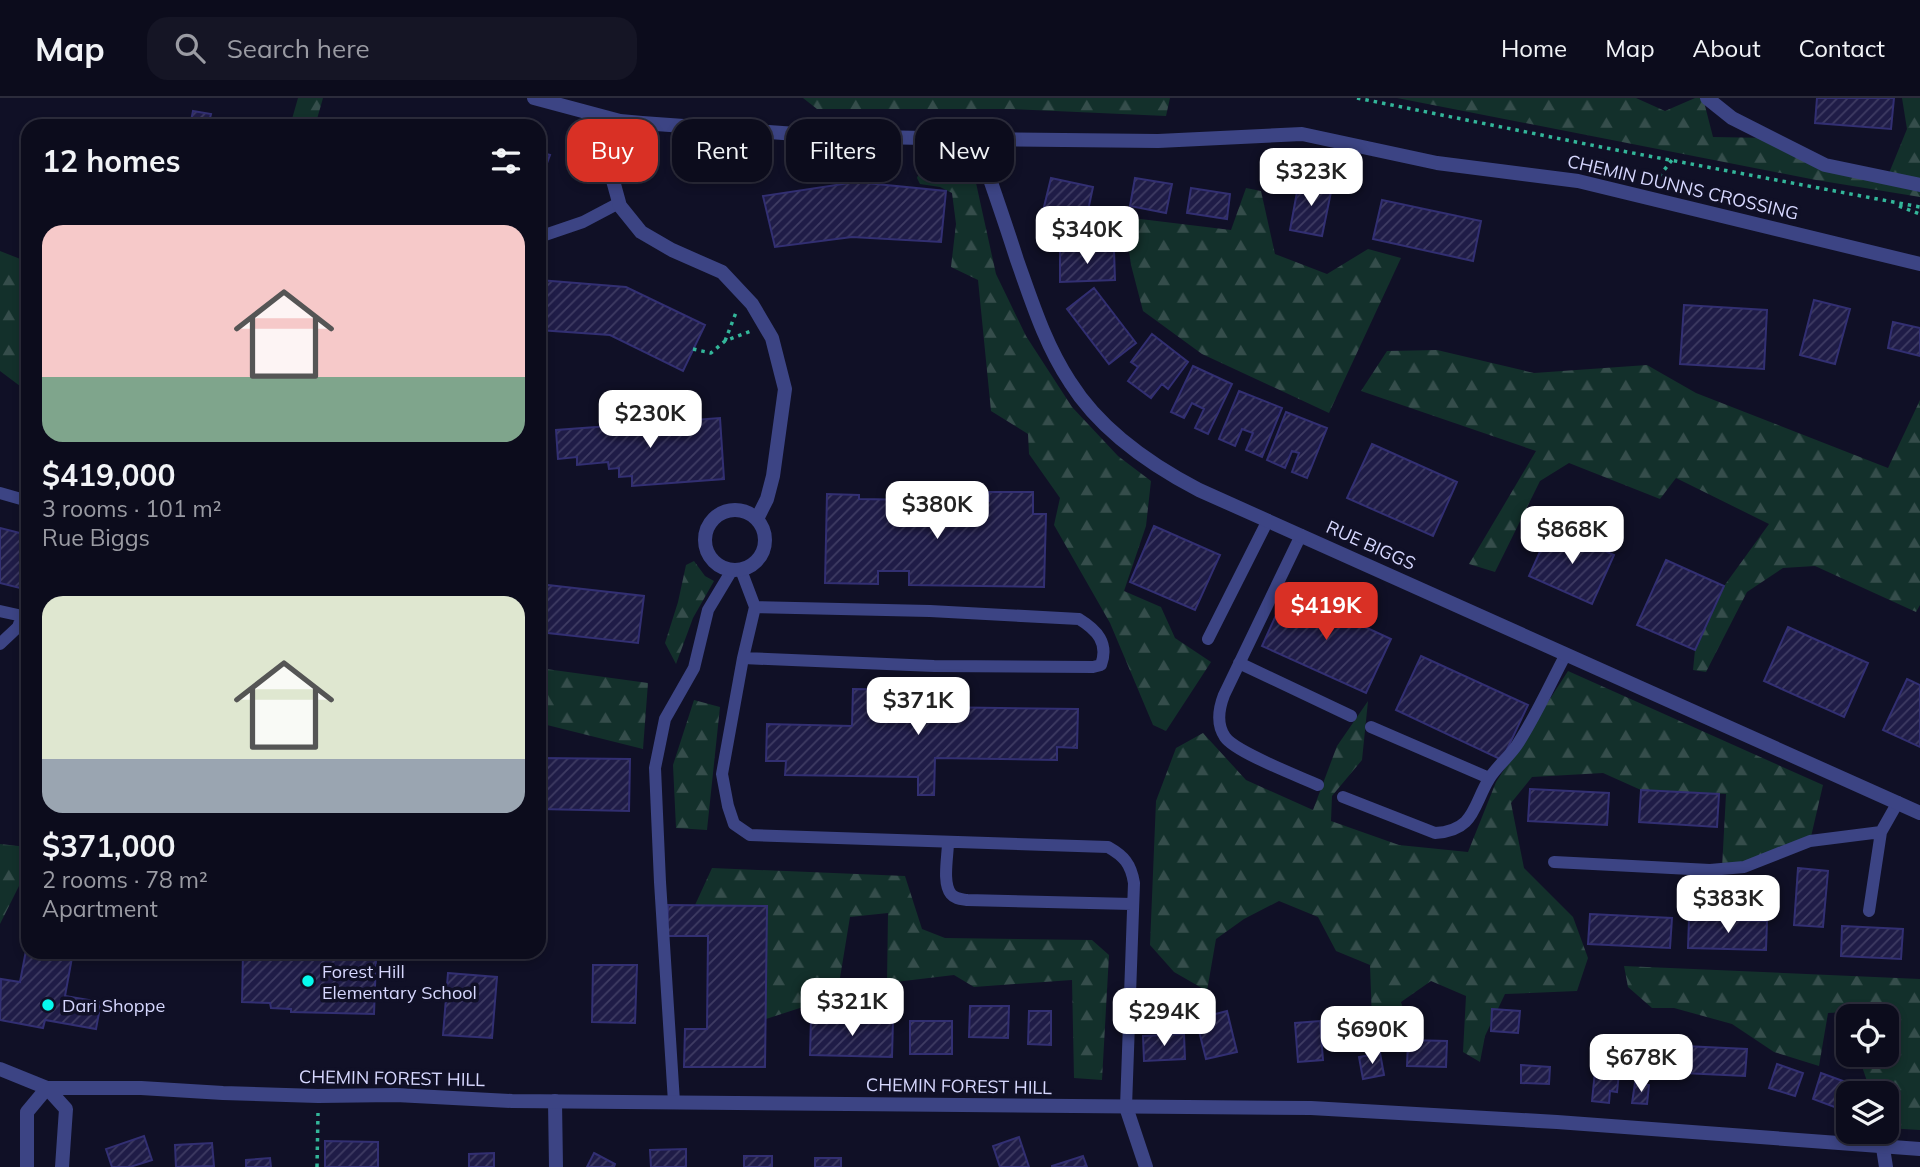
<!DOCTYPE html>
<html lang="en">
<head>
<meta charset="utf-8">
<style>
  body { margin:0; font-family:Mulish,sans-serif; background:#151525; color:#f1f3f6; height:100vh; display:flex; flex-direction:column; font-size:26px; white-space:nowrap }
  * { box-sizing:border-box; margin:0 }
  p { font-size:23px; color:#9a9ba3 }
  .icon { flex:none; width:38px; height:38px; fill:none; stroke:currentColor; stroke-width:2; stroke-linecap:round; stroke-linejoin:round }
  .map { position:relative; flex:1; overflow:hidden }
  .drawer { position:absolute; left:21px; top:21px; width:525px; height:840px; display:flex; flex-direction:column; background:#0c0c1c; border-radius:21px; box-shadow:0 4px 10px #0003,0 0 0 2px #2c2c3b }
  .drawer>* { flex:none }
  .hud { position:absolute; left:567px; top:21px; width:665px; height:63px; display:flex; gap:14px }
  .fabs { position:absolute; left:1836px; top:906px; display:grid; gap:14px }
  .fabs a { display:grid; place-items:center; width:63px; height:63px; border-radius:14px; background:#0c0c1c; box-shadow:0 4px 10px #0003,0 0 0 2px #2c2c3b; font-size:35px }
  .price { position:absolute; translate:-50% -60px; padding:0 16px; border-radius:14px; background:#fff; color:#222; font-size:23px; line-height:46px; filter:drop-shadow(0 2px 4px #0008) }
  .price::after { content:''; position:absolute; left:50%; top:42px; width:21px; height:16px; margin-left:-10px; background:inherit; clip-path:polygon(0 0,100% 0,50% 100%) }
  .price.current { background:#d93025; color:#fff }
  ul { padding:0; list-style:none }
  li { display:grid; align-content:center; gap:14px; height:371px; padding:0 21px }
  li span { display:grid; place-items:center; height:217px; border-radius:21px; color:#555 }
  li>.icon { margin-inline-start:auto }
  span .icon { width:126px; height:126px; fill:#fffc; stroke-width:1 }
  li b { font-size:30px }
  h2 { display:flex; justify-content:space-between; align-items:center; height:84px; padding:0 21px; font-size:30px }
  .pill { padding:0 24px; border-radius:21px; background:#0c0c1c; box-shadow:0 4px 10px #0003,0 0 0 2px #2c2c3b; font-size:24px; line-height:63px }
  .pill.current { background:#d93025; color:#fff }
  header { display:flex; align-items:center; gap:42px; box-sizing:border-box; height:98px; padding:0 35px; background:#0c0c1c; border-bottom:2px solid #2c2c3b }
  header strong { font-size:33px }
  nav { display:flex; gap:38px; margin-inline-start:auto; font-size:24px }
  .search { width:490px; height:63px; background:#151525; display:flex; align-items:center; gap:18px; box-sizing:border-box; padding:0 24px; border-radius:21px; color:#9a9ba3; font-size:26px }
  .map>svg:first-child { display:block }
  .forest { fill:url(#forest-firs) }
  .building { fill:url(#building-hatch); stroke:#322f72; stroke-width:2 }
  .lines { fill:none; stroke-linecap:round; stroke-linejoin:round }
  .path { stroke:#33b69a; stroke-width:3.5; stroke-dasharray:3.5 5; stroke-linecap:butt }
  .service { stroke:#3c4484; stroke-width:12 }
  .minor { stroke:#3c4484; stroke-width:14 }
  .tertiary { stroke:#3c4484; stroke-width:14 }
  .poi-dot { fill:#07f9ed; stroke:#101026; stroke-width:2.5 }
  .labels { text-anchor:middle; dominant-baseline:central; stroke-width:7; stroke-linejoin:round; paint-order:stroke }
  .street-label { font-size:18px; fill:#d6d7fe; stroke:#101026 }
  .poi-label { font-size:18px; fill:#d6d7fe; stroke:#101026; text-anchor:start }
</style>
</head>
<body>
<header>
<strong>Map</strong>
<div class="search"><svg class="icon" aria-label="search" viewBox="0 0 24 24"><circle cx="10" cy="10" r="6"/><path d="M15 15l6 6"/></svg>Search here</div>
<nav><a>Home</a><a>Map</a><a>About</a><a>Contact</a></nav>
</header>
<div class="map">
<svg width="1920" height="1069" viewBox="0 0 1920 1069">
  <defs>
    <pattern id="forest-firs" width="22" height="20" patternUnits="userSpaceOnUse" patternTransform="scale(1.75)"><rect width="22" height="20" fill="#13302b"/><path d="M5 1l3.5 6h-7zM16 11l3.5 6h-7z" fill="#354d4b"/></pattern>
    <pattern id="building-hatch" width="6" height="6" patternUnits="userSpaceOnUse" patternTransform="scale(1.75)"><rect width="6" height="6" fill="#1f1c47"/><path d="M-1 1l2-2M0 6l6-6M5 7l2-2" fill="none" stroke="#3f3c63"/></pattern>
  </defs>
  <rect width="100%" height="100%" fill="#101026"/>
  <path class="forest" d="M298 0H323L315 28H290Z
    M803 0H1170L1166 18 1010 11H817Z
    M1397 0H1636L1665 13 1695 0H1703L1713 39 1770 40 1825 67 1887 80 1907 31 1902 0H1920V99L1816 82Z
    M950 59 976 85 996 176 1026 238 1072 309 1118 358 1151 383 1146 428 1124 493 1161 509 1175 540 1211 564 1166 633 1153 627 1110 525 1054 427 1060 400 1029 356 1028 336 991 313 978 182 951 169 956 126 952 95 940 89 920 86 917 80 922 67Z
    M1246 90 1261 93 1275 156 1327 176 1368 151 1401 160 1329 315 1202 256 1143 213 1131 167 1124 119 1231 132Z
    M0 153 28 164V294L0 273Z
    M1437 252 1534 275 1647 267 1696 295 1888 370 1920 302V507L1916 514 1815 468 1783 470 1747 494 1706 574 1693 572 1695 552 1724 488 1769 426 1676 380 1660 401 1569 365 1540 383 1495 474 1469 466 1536 353 1361 293 1387 253Z
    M694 463 705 478 714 483 693 520 676 566 665 545 678 504 686 467Z
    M539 570 648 585 643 651 539 625Z
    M1568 573 1823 687 1810 743 1722 770 1726 696 1641 692 1603 675 1532 679 1511 705 1524 770 1573 819 1588 860 1577 893 1505 896 1485 938 1480 964 1463 954 1466 898 1431 883 1401 904 1408 926 1372 923 1370 867 1336 853 1318 819 1279 803 1244 821 1216 841 1207 893 1174 874 1150 847 1156 703 1176 650 1203 635 1246 682 1313 712 1337 648 1368 603 1362 662 1332 698 1331 723 1399 747 1468 754 1496 684Z
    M694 602 720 609 707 732 676 730 673 667Z
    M0 746 28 749V784H21L0 826Z
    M712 770 905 778 922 831 945 840 1092 842 1109 857 1102 982 1074 980 1072 882 974 889 954 877 887 885 888 815 850 819 837 898 766 921 767 808 695 807Z
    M1624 868 1920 881V1032L1887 1030 1886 996H1868V986L1858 957H1886V919H1859L1862 913 1828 915 1819 968 1774 954 1732 926 1674 910H1652L1628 889Z"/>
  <path class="building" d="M1817 0H1894L1891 31 1815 25Z
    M193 13 211 16 208 28H190Z
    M539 54 550 57 539 87Z
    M1051 80 1093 89 1086 122 1043 113Z
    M1135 80 1172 86 1166 115 1130 108Z
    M1299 83 1332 89 1322 138 1290 132Z
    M856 84 946 93 941 144 852 139 775 149 763 98Z
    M1191 90 1230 96 1227 121 1187 115Z
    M1382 102 1481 123 1473 163 1373 141Z
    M1114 152 1115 182 1060 184V153Z
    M539 182 626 189 705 227 683 273 610 237 539 232Z
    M1094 190 1136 245 1109 266 1067 211Z
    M1814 202 1850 211 1835 266 1800 257Z
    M1684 207 1767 212 1764 271 1680 266Z
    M1893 224 1920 230V258L1888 250Z
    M1152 236 1188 264 1168 291 1162 286 1151 300 1128 283 1138 269 1131 264Z
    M1193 268 1232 286 1208 336 1195 330 1204 311 1192 305 1184 320 1171 314Z
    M1239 293 1282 310 1262 359 1246 352 1253 335 1242 331 1235 348 1219 341Z
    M1286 314 1327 330 1307 380 1292 374 1299 355 1292 353 1285 370 1267 362Z
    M720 320 724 381 632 388V378L619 379V370L609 371 608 364 577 367V359L558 361 556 332Z
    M1372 346 1457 384 1433 438 1347 400Z
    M989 394H1033V416H1046L1044 489 909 487V473H878V486L825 485 827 396 859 397V401L989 403Z
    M1154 428 1220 457 1195 512 1130 484Z
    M1551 429 1614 457 1592 506 1529 478Z
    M0 430 28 437V492L0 485Z
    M1666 462 1724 488 1695 552 1637 527Z
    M539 486 644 498 638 545 539 534Z
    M1287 493 1391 541 1366 595 1262 548Z
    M1788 529 1868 565 1844 619 1764 583Z
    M1421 558 1528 607 1502 662 1396 612Z
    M1907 581 1920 587V649L1883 632Z
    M853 591 930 592V609L1078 611 1077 650 1057 649V662L935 660 934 697H918V679L785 677 786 663H766L767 626 852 628Z
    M542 660 630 661 629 713 541 711Z
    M1530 691 1609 695 1607 727 1528 723Z
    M1641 692 1719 696 1717 729 1639 724Z
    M1798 770 1828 773 1823 829 1794 827Z
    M668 807 767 808 765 969H684L685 931H707L708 838H667Z
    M1590 816 1672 820 1670 850 1588 846Z
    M1689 821 1767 823 1766 852 1688 850Z
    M1842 828 1903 831 1901 861 1841 858Z
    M28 842V854H73L65 898 101 904 96 931 45 922 43 930 0 922 1 881 20 884Z
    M243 854H303V861L376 862 374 916 291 914V911L271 910 270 905 242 904Z
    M593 867H637L635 925 592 924Z
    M448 875 497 879 492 940 443 937Z
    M970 908H1009L1008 940 969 939Z
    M1492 911 1520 913 1518 935 1491 933Z
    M1029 913H1051V947L1028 946Z
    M1227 913 1237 954 1206 961 1196 921Z
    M811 920 893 922 892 959 810 957Z
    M910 923H952V956H910Z
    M1320 923 1323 962 1298 964 1295 925Z
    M1184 936 1185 961 1144 963 1143 938Z
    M1408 942 1447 943 1446 969 1407 968Z
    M1684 948 1747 951 1745 978 1683 975Z
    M1380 955 1384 977 1363 981 1359 959Z
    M1777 966 1803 975 1795 998 1769 990Z
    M1521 967 1550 969 1549 986 1521 985Z
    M1595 973 1619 975 1617 994 1610 993 1609 1005 1592 1003Z
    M1821 975 1865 991 1863 996H1848V1014L1813 1001Z
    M1635 985 1649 987 1647 1006 1632 1005Z
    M144 1038 152 1062 130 1069H112L106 1051Z
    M1019 1039 1029 1069H1000L993 1048Z
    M325 1043 378 1044V1069H325Z
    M212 1045 214 1068 176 1069 175 1047Z
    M686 1051V1069H651L650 1052Z
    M494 1055V1069H469V1056Z
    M594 1055 615 1066 614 1069H587Z
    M744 1058H772V1069H744Z
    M1083 1058 1087 1069H1052V1068Z
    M270 1060 271 1069H246V1062Z
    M815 1060H841V1069H815Z"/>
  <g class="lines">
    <path class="path" d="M1357 0 1606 50 1920 109
      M1654 85 1672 62
      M1899 108 1920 116
      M725 243 737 212
      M693 251 711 255 725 243 751 233
      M317 1069 318 1015"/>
    <path class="service" d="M539 139 583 124 619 105
      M0 395 28 403
      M1301 437 1224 597C1219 610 1216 626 1225 639 1235 654 1298 678 1318 687
      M741 472 755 509 743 560 722 676 728 708 734 726 750 737 1108 749C1124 758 1131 766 1134 785L1126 1009
      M0 513 27 519
      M1208 541 1268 422
      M0 546 18 529 22 518
      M743 560 934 568 1093 569 1101 567C1109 545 1097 532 1079 521L930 513 755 509
      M1239 565 1351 618
      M1371 629 1489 680
      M1343 699 1435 735C1475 733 1473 707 1489 681 1496 669 1509 659 1517 647 1536 618 1550 586 1566 556
      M948 744C948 758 942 785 951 796 955 801 961 801 967 802L1132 806
      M1554 764 1710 772 1744 769 1810 743 1881 734 1898 704
      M1869 813 1881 734
      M674 1004 660 784 655 670 665 621 694 570 708 512 732 472"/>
    <path class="minor" d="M1707 0 1732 20 1825 67 1920 87
      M620 23 609 68 620 108 641 134 672 152 722 174 752 206 772 240 785 291 773 378 767 401 757 421
      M976 41 1158 43 1302 36 1437 65 1578 83 1920 166
      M705 442a30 30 0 1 1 60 0a30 30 0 1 1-60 0Z
      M555 1003 556 1069
      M1126 1009 1146 1069
      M1883 1050 1886 1069"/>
    <path class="tertiary" d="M534 0 620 23 642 25 824 38 976 41C990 81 1004 121 1017 162 1032 204 1045 246 1070 284 1100 332 1149 366 1199 392L1920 715
      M0 971 47 990H141L223 995 318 998 396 997 512 1003 1311 1010 1557 1024 1920 1051
      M47 990 66 1011 62 1069
      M27 1069V1014L47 990"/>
  </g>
  <g class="poi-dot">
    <circle cx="308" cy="883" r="7"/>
    <circle cx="48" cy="907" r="7"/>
  </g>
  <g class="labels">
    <g class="street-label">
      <text transform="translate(1683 89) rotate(13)">CHEMIN DUNNS CROSSING</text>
      <text transform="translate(1371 447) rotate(24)">RUE BIGGS</text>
      <text transform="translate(392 980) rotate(1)">CHEMIN FOREST HILL</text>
      <text transform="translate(959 988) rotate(1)">CHEMIN FOREST HILL</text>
    </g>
    <g class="poi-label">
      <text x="322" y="873">Forest Hill<tspan x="322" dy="21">Elementary School</tspan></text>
      <text x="62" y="907">Dari Shoppe</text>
    </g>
  </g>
</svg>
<div class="fabs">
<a><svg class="icon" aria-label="locate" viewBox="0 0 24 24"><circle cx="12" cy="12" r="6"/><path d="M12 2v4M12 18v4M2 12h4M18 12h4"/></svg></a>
<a><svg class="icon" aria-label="layers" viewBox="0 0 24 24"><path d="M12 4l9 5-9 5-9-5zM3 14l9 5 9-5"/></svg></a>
</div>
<b class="price" style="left:1311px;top:110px">$323K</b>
<b class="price" style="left:1087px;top:168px">$340K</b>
<b class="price" style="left:650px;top:352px">$230K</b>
<b class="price" style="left:937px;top:443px">$380K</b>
<b class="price" style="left:1572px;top:468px">$868K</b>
<b class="price current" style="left:1326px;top:544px">$419K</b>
<b class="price" style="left:918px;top:639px">$371K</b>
<b class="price" style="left:1728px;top:837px">$383K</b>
<b class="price" style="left:852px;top:940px">$321K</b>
<b class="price" style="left:1164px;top:950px">$294K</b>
<b class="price" style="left:1372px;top:968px">$690K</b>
<b class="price" style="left:1641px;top:996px">$678K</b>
<div class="hud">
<a class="pill current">Buy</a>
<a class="pill">Rent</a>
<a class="pill">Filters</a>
<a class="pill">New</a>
</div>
<section class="drawer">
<h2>12 homes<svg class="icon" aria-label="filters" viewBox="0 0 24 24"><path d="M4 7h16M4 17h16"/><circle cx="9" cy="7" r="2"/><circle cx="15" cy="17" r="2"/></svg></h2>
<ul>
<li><span style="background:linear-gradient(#f6c9c9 70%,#7fa58c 0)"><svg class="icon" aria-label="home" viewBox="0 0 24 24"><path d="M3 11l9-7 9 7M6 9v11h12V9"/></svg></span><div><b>$419,000</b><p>3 rooms · 101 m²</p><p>Rue Biggs</p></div></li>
<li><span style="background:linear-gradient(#dfe7d0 75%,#9aa5b1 0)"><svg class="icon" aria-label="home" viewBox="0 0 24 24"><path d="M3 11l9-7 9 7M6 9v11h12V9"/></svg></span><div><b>$371,000</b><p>2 rooms · 78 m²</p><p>Apartment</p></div></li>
</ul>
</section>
</div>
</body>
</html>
